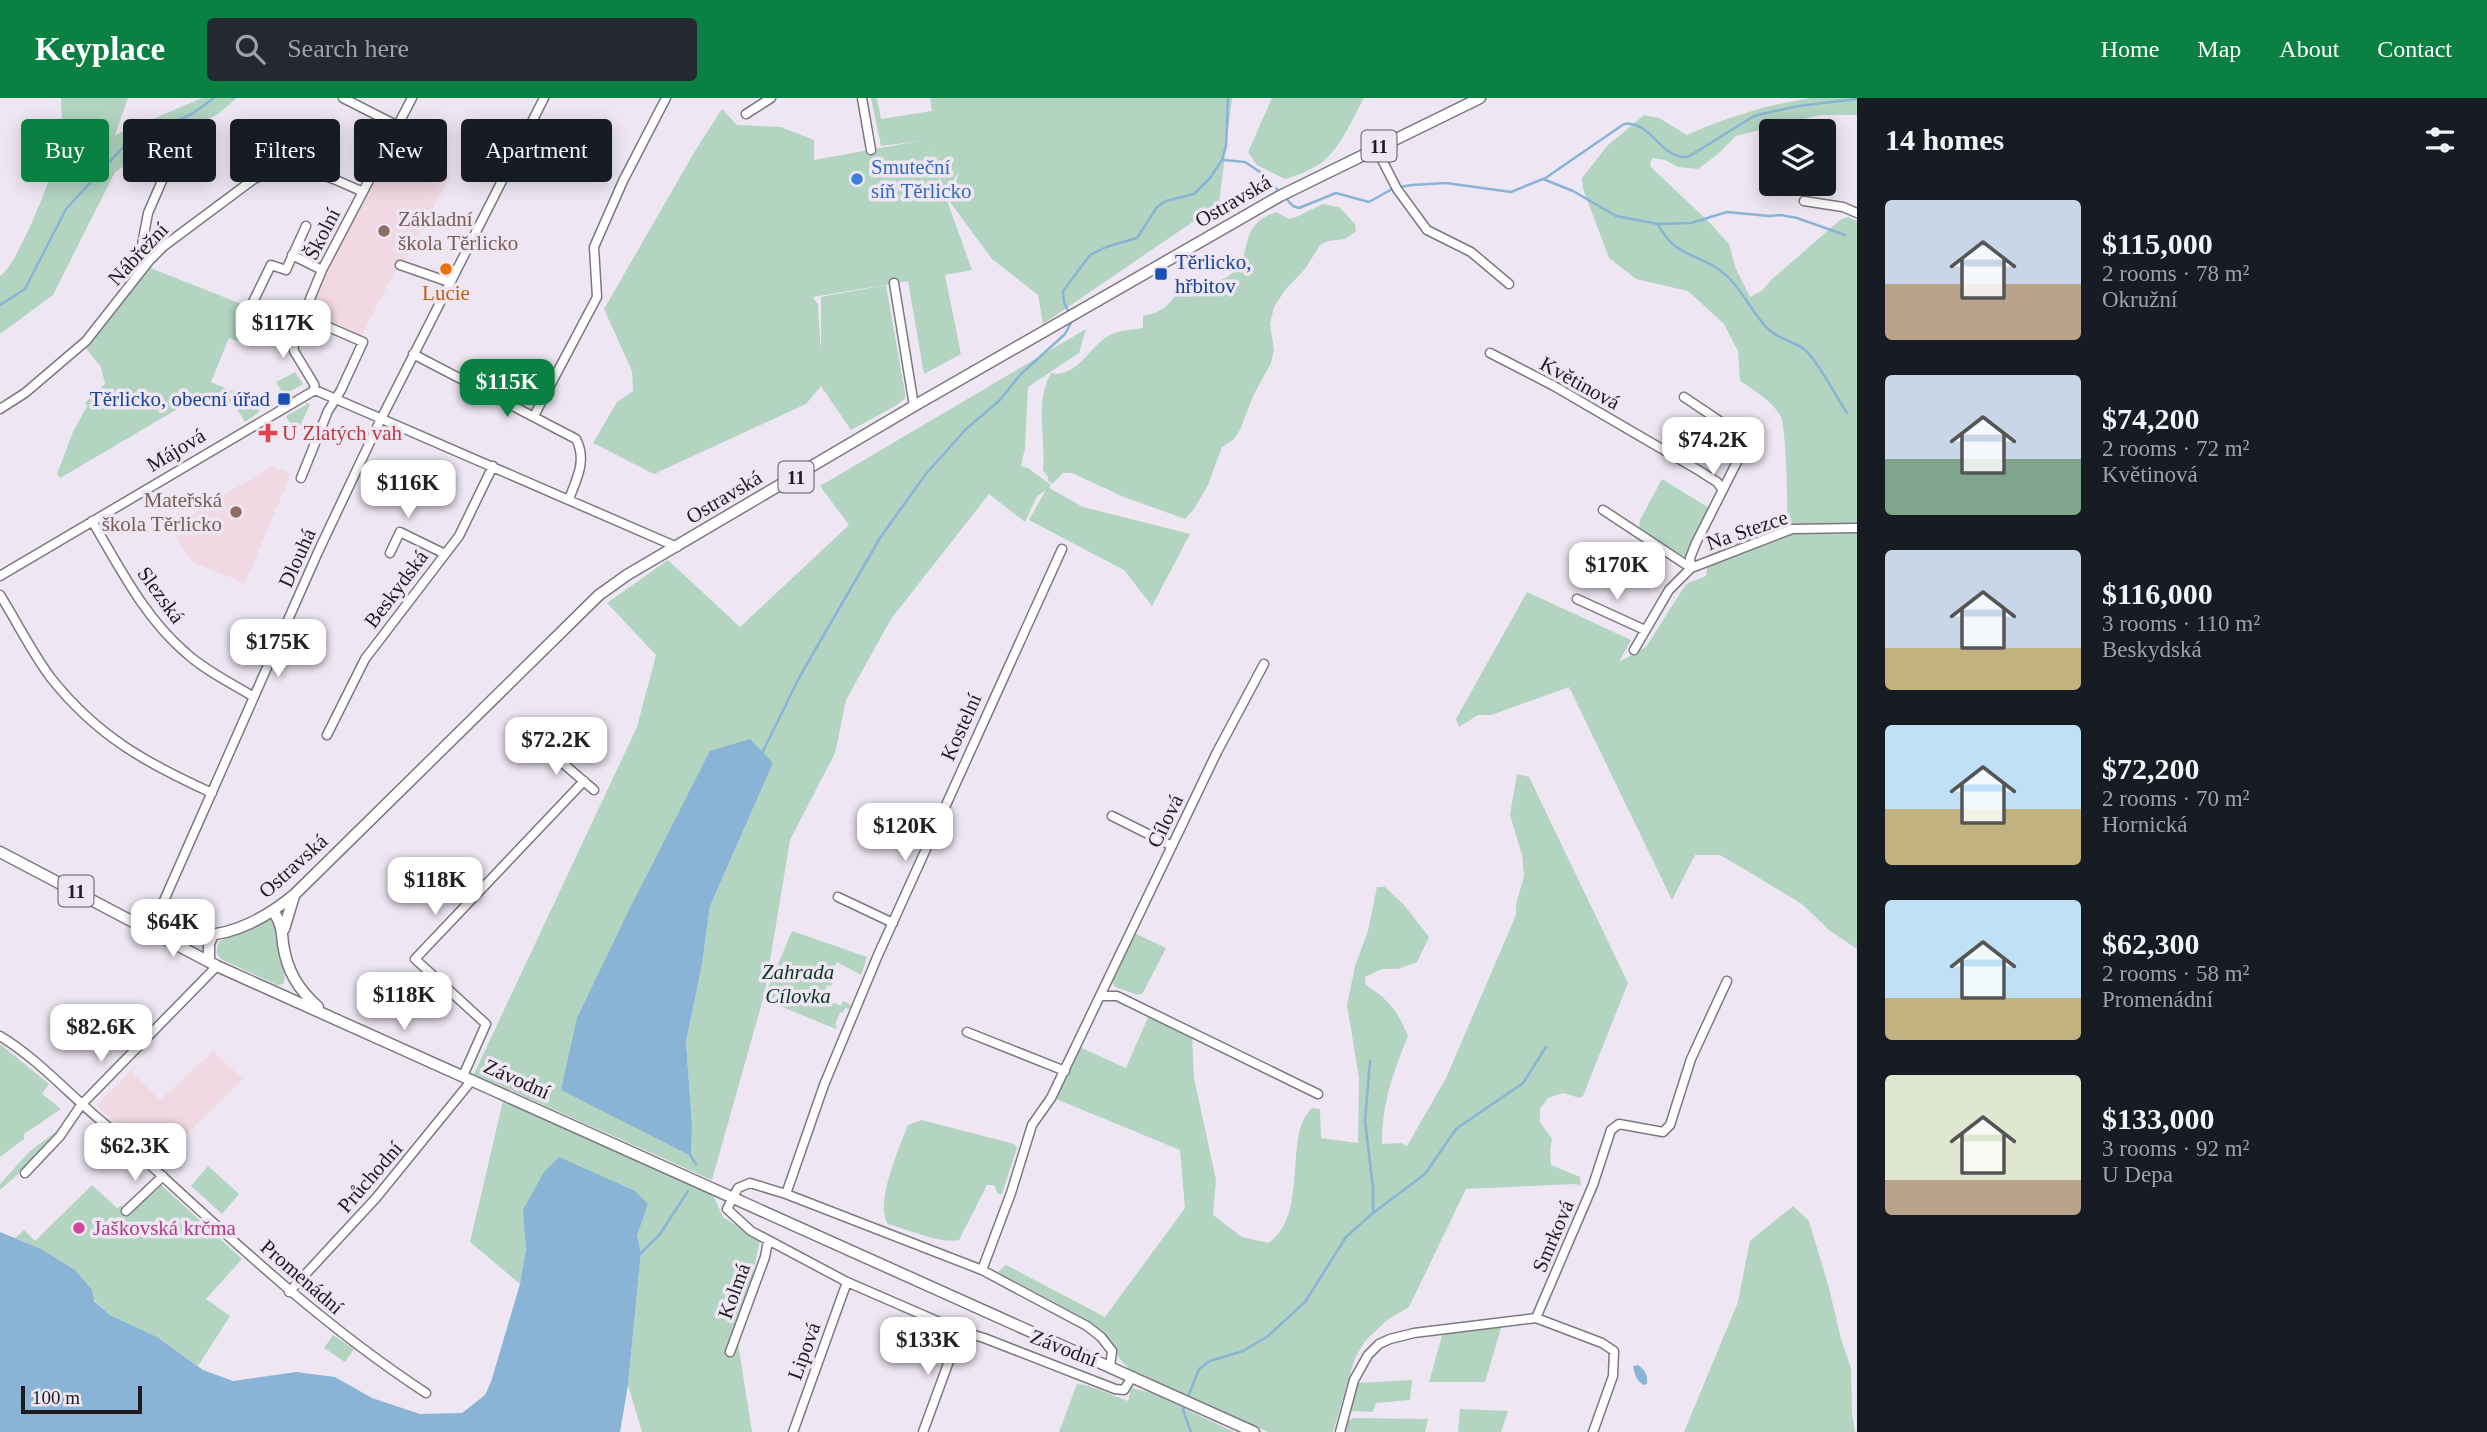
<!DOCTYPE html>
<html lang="en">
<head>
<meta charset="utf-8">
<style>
  body { margin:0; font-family:Georgia,serif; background:#242831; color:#f1f3f6; height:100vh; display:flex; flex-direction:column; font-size:26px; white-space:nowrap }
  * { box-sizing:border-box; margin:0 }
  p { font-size:23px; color:#9ea1a6 }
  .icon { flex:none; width:38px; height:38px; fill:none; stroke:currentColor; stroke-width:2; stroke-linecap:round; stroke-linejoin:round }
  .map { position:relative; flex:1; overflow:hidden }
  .drawer { display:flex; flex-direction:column; background:#171b24; width:630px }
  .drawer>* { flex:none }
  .hud { position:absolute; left:21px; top:21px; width:665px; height:63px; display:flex; gap:14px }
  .controls { position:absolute; left:1759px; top:21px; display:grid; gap:14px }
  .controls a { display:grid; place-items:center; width:77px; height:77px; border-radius:7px; background:#171b24; box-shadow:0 4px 18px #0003; font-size:35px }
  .scale { position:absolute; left:21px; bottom:18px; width:121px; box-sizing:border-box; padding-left:7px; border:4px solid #1f1c21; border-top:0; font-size:19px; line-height:24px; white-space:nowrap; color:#1f1c21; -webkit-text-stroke:5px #eee7f3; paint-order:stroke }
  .price { position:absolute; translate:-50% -60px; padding:0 16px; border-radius:14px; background:#fff; color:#222; font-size:23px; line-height:46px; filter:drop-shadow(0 2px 4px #0008) }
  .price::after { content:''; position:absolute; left:50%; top:42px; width:21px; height:16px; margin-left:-10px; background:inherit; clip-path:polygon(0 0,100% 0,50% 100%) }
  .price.active { background:#0b8043; color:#fff }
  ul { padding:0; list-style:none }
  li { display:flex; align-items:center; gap:21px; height:175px; padding:0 28px }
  li span { display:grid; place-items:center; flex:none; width:196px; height:140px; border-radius:7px; color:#555 }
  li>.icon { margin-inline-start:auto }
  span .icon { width:84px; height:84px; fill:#fffc; stroke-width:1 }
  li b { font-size:30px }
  h2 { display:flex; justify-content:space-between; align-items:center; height:84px; padding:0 28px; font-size:30px }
  .chip { padding:0 24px; border-radius:7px; background:#171b24; box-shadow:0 4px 18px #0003; font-size:24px; line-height:63px }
  .chip.active { background:#0b8043; color:#fff }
  header { display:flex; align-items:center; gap:42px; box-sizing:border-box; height:98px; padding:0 35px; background:#0b8043; color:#fff }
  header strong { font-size:33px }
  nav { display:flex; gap:38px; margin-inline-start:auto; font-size:24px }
  .search { width:490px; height:63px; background:#242831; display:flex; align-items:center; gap:18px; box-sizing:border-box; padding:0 24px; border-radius:7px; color:#9ea1a6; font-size:26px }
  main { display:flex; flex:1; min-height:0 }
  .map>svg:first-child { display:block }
  .education { fill:#f1d9e3 }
  .green { fill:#b2d4c1; fill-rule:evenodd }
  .water { fill:#89b4d5 }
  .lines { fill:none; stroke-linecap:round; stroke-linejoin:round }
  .stream { stroke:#89b4d5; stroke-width:2.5 }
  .minor-casing { stroke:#7d7781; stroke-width:11 }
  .major-casing { stroke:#7d7781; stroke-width:13 }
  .minor { stroke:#fff; stroke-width:8 }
  .major { stroke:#fff; stroke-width:10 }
  .shop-dot { fill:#3f7fe0; stroke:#eee7f3; stroke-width:2.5 }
  .education-dot { fill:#8d6e63; stroke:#eee7f3; stroke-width:2.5 }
  .food-dot { fill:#e8710a; stroke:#eee7f3; stroke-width:2.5 }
  .transit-dot { fill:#1a4fb4; stroke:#eee7f3; stroke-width:2.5 }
  .health-dot { fill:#e0444e; stroke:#eee7f3; stroke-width:2.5 }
  .hotel-dot { fill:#d1479c; stroke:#eee7f3; stroke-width:2.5 }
  .labels { text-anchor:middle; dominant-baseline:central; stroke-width:7; stroke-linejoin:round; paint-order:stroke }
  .shield { fill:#eee7f3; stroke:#5d5960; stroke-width:2 }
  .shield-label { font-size:19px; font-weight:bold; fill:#1f1c21 }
  .shop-label { font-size:21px; fill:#366cbe; stroke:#eee7f3; text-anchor:start }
  .street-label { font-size:21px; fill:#1f1c21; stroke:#eee7f3 }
  .education-label { font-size:21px; fill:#785e54; stroke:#eee7f3; text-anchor:start }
  .transit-label { font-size:21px; fill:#164399; stroke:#eee7f3; text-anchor:start }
  .food-label { font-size:21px; fill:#c56008; stroke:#eee7f3 }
  .health-label { font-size:21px; fill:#be3a42; stroke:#eee7f3; text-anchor:start }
  .park-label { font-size:21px; font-style:italic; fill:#0a3624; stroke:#eee7f3 }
  .hotel-label { font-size:21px; fill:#b23c85; stroke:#eee7f3; text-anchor:start }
</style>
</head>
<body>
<header>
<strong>Keyplace</strong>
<div class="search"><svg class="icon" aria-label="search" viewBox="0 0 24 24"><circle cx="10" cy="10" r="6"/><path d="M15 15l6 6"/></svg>Search here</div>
<nav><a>Home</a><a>Map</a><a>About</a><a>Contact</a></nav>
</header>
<main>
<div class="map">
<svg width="1857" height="1334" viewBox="0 0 1857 1334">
  <rect width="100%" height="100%" fill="#eee7f3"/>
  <path class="education" d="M391 48 450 78 401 170 397 169 361 239 313 219 310 212 325 177Z
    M272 368 291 376 245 485 191 464 171 429Z
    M213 953 243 981 159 1063 98 1009 97 1006 131 973 160 1002Z"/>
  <path class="green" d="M61 0H128L115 37 202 0H237L218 16 150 50 115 74 53 197 0 236V178C17 170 60 61 62 39 63 26 61 13 61 0Z
    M871 0H877L881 21 932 13 930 0H1232L1219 106 1043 226 1038 197 992 161 950 104 959 73 946 95 927 47 972 172 945 177 961 256 924 276 908 183 813 199 818 207 821 255V199L886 187 905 295V300L897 307 851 332 821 288 806 306 654 376 593 345 617 304 633 293 632 273 604 211 695 53 722 11 737 27 781 29 814 42V62L919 43 881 48Z
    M1272 0H1364C1352 21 1341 50 1321 65 1310 73 1297 77 1285 81L1257 67 1248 54Z
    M1810 0H1857V17H1820L1736 38 1718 56 1698 71 1678 69 1665 62 1652 60 1650 68 1710 125 1729 146 1736 171 1750 199 1763 192 1771 182 1840 122 1848 119 1857 123V851L1829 832 1802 806 1754 777 1720 757H1695L1672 802 1569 589 1491 617H1478L1459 629 1456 621 1527 494 1631 542 1619 564 1646 549 1686 486 1706 478 1709 455 1787 423C1788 408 1786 330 1781 319 1773 304 1754 292 1740 283L1738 253 1724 226 1688 193 1636 181 1609 160 1583 91 1582 80 1607 48 1644 17 1659 20 1687 37C1727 19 1767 7 1810 0Z
    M1323 106 1339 109 1355 126 1356 133 1345 141 1328 143 1320 147 1305 171 1285 192 1274 209 1270 226 1274 252 1271 265 1253 298 1240 332 1233 342 1222 349 1208 387 1194 411 1185 421 1124 399 1072 375H1063L1052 386 1048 383V379L1043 372C1046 338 1034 306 1051 275 1078 280 1089 248 1110 237 1120 232 1132 232 1143 230V218C1148 216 1155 216 1159 213 1171 208 1175 193 1187 188 1201 182 1217 187 1230 177 1256 157 1235 128 1276 114L1289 121 1294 120Z
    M148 169 267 216 253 249 229 240 211 284 258 304 260 309 259 314 245 324 234 306 203 296 60 380 57 376 73 334 87 308 85 305 105 286 101 269 85 249Z
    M1086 231 1079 255 1028 289 1025 350 1021 368 1028 370 1051 387 1049 390 1083 409 1190 436 1152 508 1124 472 1029 422 1046 392 1037 398 1025 424 989 396 891 521 846 602 835 655 790 742 764 899 792 833 867 859 861 877 837 864 829 879H827L825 883 832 885 831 888 827 887 822 900 841 908 843 903 851 907 849 911 845 910 843 915 840 914 835 927 837 929 836 931 763 901 712 1082 474 976 637 629 656 557 607 505 668 462 740 529 849 427 820 388ZM773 665 710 808 702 866 686 944 692 1026 691 1057 561 992 567 969Z
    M295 274 303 286 284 297 276 284Z
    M305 304 310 306 300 328 294 332 286 318 306 307Z
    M1662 381 1709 410 1685 459 1639 431 1640 422Z
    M1517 676 1529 679 1628 885 1583 998 1580 1000 1563 995 1548 1000 1540 1011V1024L1552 1041 1550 1052 1551 1067 1580 1079 1581 1088 1576 1086 1466 1091 1409 1209 1387 1222 1365 1243 1355 1260 1333 1334H1268L1130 1272 1119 1260 1110 1241 1082 1219 998 1174 1006 1167 1105 1219 1185 1110 1180 1052 1056 1001 1079 949 1126 970 1149 917 1192 937 1194 980 1216 1082 1213 1117 1242 1139 1268 1145C1304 1122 1289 1060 1302 1025 1304 1020 1308 1015 1311 1010L1320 1011 1321 1040 1358 1045 1359 980 1347 907 1355 868 1368 833 1377 789H1385L1404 807 1429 839 1417 864 1398 871H1382L1365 879 1366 887C1389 902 1397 912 1408 938 1393 975 1382 1005 1382 1046L1401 1045 1407 1048 1446 980 1516 817V806L1524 778 1522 757 1510 717Z
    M271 821 276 824 279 853 285 880 283 886 277 887 221 861C215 855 216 851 220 843Z
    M1134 835 1166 850 1143 895 1138 897 1115 889 1111 883Z
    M0 946 49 986 42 996 61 1011 24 1036V1041L0 1059Z
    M503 1003 713 1097 723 1119 760 1142 738 1245 752 1334H642L628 1287 641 1154 637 1138 648 1106 524 1112 526 1151 520 1186 470 1144Z
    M922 1022 1014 1046 1017 1050 1002 1096H998L994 1087H987L959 1142C941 1146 906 1131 888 1126 874 1105 900 1049 908 1027Z
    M174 1027 184 1038 164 1056 154 1045Z
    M58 1032 18 1076 0 1092V1086L29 1054Z
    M208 1068 239 1096 222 1116 191 1088Z
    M159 1085 242 1161 206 1201 230 1218 198 1268 157 1239 110 1217 39 1150 15 1140 24 1132 35 1143 92 1087 117 1110 121 1108 129 1114Z
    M1793 1108 1809 1123 1829 1190 1841 1241 1851 1270 1852 1315 1855 1334H1684L1738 1204 1750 1143Z
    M1502 1227 1485 1284H1429L1443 1234Z
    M333 1237 354 1251 345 1264 324 1250Z
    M1412 1282 1410 1302 1376 1305 1373 1314 1349 1313 1357 1285Z
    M1077 1286 1089 1288 1128 1303 1131 1290 1152 1295 1234 1334H1059Z
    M1460 1311 1508 1313 1501 1334H1458Z
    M1354 1320 1426 1321 1428 1320 1425 1334H1343L1347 1323Z"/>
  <path class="water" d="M750 641 773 665 710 808 702 866 686 944 692 1026 691 1058 561 992 577 920 629 812 710 653Z
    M559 1059 635 1093 648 1106 637 1138 641 1154 628 1287 620 1334H0V1134L39 1150 75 1172 92 1192 94 1203 110 1217 157 1239 203 1272 233 1283 296 1274 335 1279 372 1300 420 1316 462 1315 485 1297 491 1284 520 1186 526 1151 523 1112 544 1074Z
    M1638 1267C1645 1272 1648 1277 1647 1286L1644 1287C1636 1283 1635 1277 1633 1268Z"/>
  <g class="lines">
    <path class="stream" d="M1223 62 1245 64 1263 76 1293 108 1299 110 1336 95 1369 104 1394 90 1412 87 1446 85 1511 94 1543 81 1573 93 1616 118 1658 126 1691 125 1727 114 1769 118 1781 117 1797 120 1845 137
      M1544 81 1624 26C1653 23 1659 61 1688 59L1754 18 1798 8 1857 1
      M1658 126C1675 162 1705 155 1729 180 1744 195 1753 216 1768 231 1778 241 1794 243 1805 252 1819 264 1836 299 1847 315
      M0 207 25 191 66 111 127 45 192 16 214 0
      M1070 217 1064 204 1063 193 1090 157 1106 149 1137 140 1157 109 1166 103 1194 96 1210 80 1222 62 1226 48 1228 0
      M761 657 800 578 880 440 925 377 966 331 999 303 1020 277 1065 236 1072 223
      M1370 963 1365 1023 1373 1090V1113
      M690 1057 696 1066
      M639 1157 660 1136 688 1093
      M1191 1334 1183 1312 1199 1271 1210 1263 1243 1253 1268 1238 1305 1204 1346 1139 1373 1115 1425 1076 1456 1031 1523 985 1546 949"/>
    <defs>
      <path id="minor" d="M343 0 398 28
        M862 0 871 52
        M746 16 771 0
        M1376 50 1397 91 1427 132 1471 154 1509 186
        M1804 103 1843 109 1857 115
        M292 157 322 172
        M149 163 142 147 148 115 178 46
        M400 167 449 184
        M894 185 914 308
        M252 206 271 167 286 172 306 128
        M1490 255 1554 288 1698 372 1717 384 1723 392
        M413 256 576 341C587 362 577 380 569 401
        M315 292 314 286 294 253 293 242 322 172 412 0
        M1684 299 1748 342 1696 445 1690 460 1691 470
        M0 311 25 295 86 243 149 163 164 148 254 81C295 61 325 77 363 94
        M534 318 597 199 594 149 623 83 666 0
        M301 380 328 313 341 292 363 244 303 218
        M1603 412 1691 470
        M92 423C120 470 144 519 186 555 206 573 231 585 254 599
        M390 455 400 434 445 456
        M0 478 315 292 677 449
        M0 497C17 524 32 555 51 580 97 638 146 665 212 695
        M1577 501 1645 532
        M1634 552 1669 492 1691 470 1792 431 1857 430
        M327 637 365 561 459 438 493 368
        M537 643 594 692
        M1112 718 1172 748
        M838 799 893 825
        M151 832 318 454 378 327 544 0
        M1100 898H1117L1318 996
        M967 934 1065 973
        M0 938C40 962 74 1002 111 1031 213 1124 310 1219 426 1295
        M463 978 486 926 415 861 584 683
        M25 1075 60 1038 81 1007 217 868
        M786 1096 824 987 878 857 1062 451
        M126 1113 163 1078
        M982 1172 1011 1095 1032 1027 1051 1000 1217 654 1264 566
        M289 1194 376 1100 472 982
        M1536 1220 1602 1245 1614 1253 1613 1278 1593 1334
        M730 1254 765 1159 768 1143
        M1110 1269 1112 1253 1101 1239 1087 1228 982 1172 786 1096 750 1085 738 1090 727 1111 751 1133 847 1184 960 1233 984 1240 1115 1291 1124 1292 1132 1279
        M793 1334 847 1184
        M923 1334 960 1233
        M1340 1334 1354 1282 1368 1257 1379 1246 1390 1241 1414 1235 1536 1220 1593 1087 1611 1032 1619 1026 1663 1034 1670 1027 1691 961 1727 883"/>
      <path id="major" d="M0 754 217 868 1254 1334
        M274 814C281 825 282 833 283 846 287 873 298 891 318 909
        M284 831 294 798
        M151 832C168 833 184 836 201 837 234 838 270 817 295 796L599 497 627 477 914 308 1280 98 1480 0
        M209 864V846L213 836"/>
    </defs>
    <use href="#minor" class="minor-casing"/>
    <use href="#major" class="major-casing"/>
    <use href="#minor" class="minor"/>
    <use href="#major" class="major"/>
  </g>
  <circle class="shop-dot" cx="857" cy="81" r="7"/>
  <g class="education-dot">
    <circle cx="384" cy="133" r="7"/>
    <circle cx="236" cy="414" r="7"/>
  </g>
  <circle class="food-dot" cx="446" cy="171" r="7"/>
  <g class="transit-dot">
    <rect x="1154" y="169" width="14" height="14" rx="3.5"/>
    <rect x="277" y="294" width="14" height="14" rx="3.5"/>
  </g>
  <path class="health-dot" d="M264.5 324.5h7v7h7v7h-7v7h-7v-7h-7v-7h7z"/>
  <circle class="hotel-dot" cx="79" cy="1130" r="7"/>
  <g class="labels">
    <g class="shield">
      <rect x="1361.5" y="32.5" width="35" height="31" rx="5"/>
      <rect x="778.5" y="363.5" width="35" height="31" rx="5"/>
      <rect x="58.5" y="777.5" width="35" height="31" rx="5"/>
    </g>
    <g class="shield-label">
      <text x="1379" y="48">11</text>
      <text x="796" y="379">11</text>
      <text x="76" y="793">11</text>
    </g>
    <g class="shop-label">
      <text x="871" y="69">Smuteční<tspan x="871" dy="24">síň Těrlicko</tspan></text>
    </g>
    <g class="street-label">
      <text transform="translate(1233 103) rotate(-30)">Ostravská</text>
      <text transform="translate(322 136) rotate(-63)">Školní</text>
      <text transform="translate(138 156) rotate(-47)">Nábřežní</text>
      <text transform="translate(1580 285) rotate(29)">Květinová</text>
      <text transform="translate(176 352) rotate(-31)">Májová</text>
      <text transform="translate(724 399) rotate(-31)">Ostravská</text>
      <text transform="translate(1747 432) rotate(-19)">Na Stezce</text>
      <text transform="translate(297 460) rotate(-66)">Dlouhá</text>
      <text transform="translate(396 491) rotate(-53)">Beskydská</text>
      <text transform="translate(161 497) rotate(54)">Slezská</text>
      <text transform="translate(961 629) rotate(-66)">Kostelní</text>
      <text transform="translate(1165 723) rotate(-64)">Cílová</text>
      <text transform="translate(293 768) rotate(-42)">Ostravská</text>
      <text transform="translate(517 981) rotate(24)">Závodní</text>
      <text transform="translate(370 1079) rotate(-49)">Průchodní</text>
      <text transform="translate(1553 1138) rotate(-67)">Smrková</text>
      <text transform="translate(302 1179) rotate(41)">Promenádní</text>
      <text transform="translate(734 1193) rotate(-70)">Kolmá</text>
      <text transform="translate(1064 1250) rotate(21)">Závodní</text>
      <text transform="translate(804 1253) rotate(-70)">Lipová</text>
    </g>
    <g class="education-label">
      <text x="398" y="121">Základní<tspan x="398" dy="24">škola Těrlicko</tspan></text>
      <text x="222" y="402" text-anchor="end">Mateřská<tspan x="222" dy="24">škola Těrlicko</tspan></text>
    </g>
    <g class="transit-label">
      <text x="1175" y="164">Těrlicko,<tspan x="1175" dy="24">hřbitov</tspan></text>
      <text x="270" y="301" text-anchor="end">Těrlicko, obecní úřad</text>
    </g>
    <g class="food-label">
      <text x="446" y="195">Lucie</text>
    </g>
    <g class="health-label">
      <text x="282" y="335">U Zlatých vah</text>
    </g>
    <g class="park-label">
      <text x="798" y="874">Zahrada<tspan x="798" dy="24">Cílovka</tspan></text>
    </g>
    <g class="hotel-label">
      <text x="93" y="1130">Jaškovská krčma</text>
    </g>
  </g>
</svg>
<div class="controls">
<a><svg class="icon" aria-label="layers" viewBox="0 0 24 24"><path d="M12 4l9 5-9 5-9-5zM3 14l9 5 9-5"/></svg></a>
</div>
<div class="scale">100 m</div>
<b class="price" style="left:283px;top:262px">$117K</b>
<b class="price active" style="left:507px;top:321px">$115K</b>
<b class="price" style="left:1713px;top:379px">$74.2K</b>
<b class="price" style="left:408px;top:422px">$116K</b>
<b class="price" style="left:1617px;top:504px">$170K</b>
<b class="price" style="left:278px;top:581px">$175K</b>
<b class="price" style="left:556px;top:679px">$72.2K</b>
<b class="price" style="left:905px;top:765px">$120K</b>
<b class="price" style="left:435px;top:819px">$118K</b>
<b class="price" style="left:173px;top:861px">$64K</b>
<b class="price" style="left:404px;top:934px">$118K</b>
<b class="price" style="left:101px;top:966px">$82.6K</b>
<b class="price" style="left:135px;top:1085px">$62.3K</b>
<b class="price" style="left:928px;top:1279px">$133K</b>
<div class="hud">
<a class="chip active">Buy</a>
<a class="chip">Rent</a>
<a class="chip">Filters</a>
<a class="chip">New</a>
<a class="chip">Apartment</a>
</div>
</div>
<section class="drawer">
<h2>14 homes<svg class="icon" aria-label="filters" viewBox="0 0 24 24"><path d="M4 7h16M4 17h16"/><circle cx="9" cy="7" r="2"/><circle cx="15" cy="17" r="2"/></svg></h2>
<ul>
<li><span style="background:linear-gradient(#c9d6e8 60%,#b9a48a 0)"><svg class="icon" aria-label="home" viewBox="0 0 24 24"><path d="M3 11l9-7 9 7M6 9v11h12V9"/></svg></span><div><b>$115,000</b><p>2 rooms · 78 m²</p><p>Okružní</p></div></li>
<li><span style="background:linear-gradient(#c9d6e8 60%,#7fa58c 0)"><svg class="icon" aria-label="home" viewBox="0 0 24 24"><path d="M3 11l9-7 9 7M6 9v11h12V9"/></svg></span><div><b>$74,200</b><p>2 rooms · 72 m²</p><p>Květinová</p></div></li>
<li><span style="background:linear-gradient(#c9d6e8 70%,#c2b280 0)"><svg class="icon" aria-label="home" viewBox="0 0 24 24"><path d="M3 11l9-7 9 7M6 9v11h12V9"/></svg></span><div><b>$116,000</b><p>3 rooms · 110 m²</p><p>Beskydská</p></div></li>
<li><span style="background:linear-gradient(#bfe0f5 60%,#c2b280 0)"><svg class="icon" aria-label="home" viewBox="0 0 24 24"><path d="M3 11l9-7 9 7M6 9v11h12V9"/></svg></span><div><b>$72,200</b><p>2 rooms · 70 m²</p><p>Hornická</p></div></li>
<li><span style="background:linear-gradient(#bfe0f5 70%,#c2b280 0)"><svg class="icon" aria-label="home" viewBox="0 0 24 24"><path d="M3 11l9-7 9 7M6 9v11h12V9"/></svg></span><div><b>$62,300</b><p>2 rooms · 58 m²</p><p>Promenádní</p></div></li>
<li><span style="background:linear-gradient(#dfe7d0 75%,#b9a48a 0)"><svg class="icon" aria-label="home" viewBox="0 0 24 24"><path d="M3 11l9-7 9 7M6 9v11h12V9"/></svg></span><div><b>$133,000</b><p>3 rooms · 92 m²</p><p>U Depa</p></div></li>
</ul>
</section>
</main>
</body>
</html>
